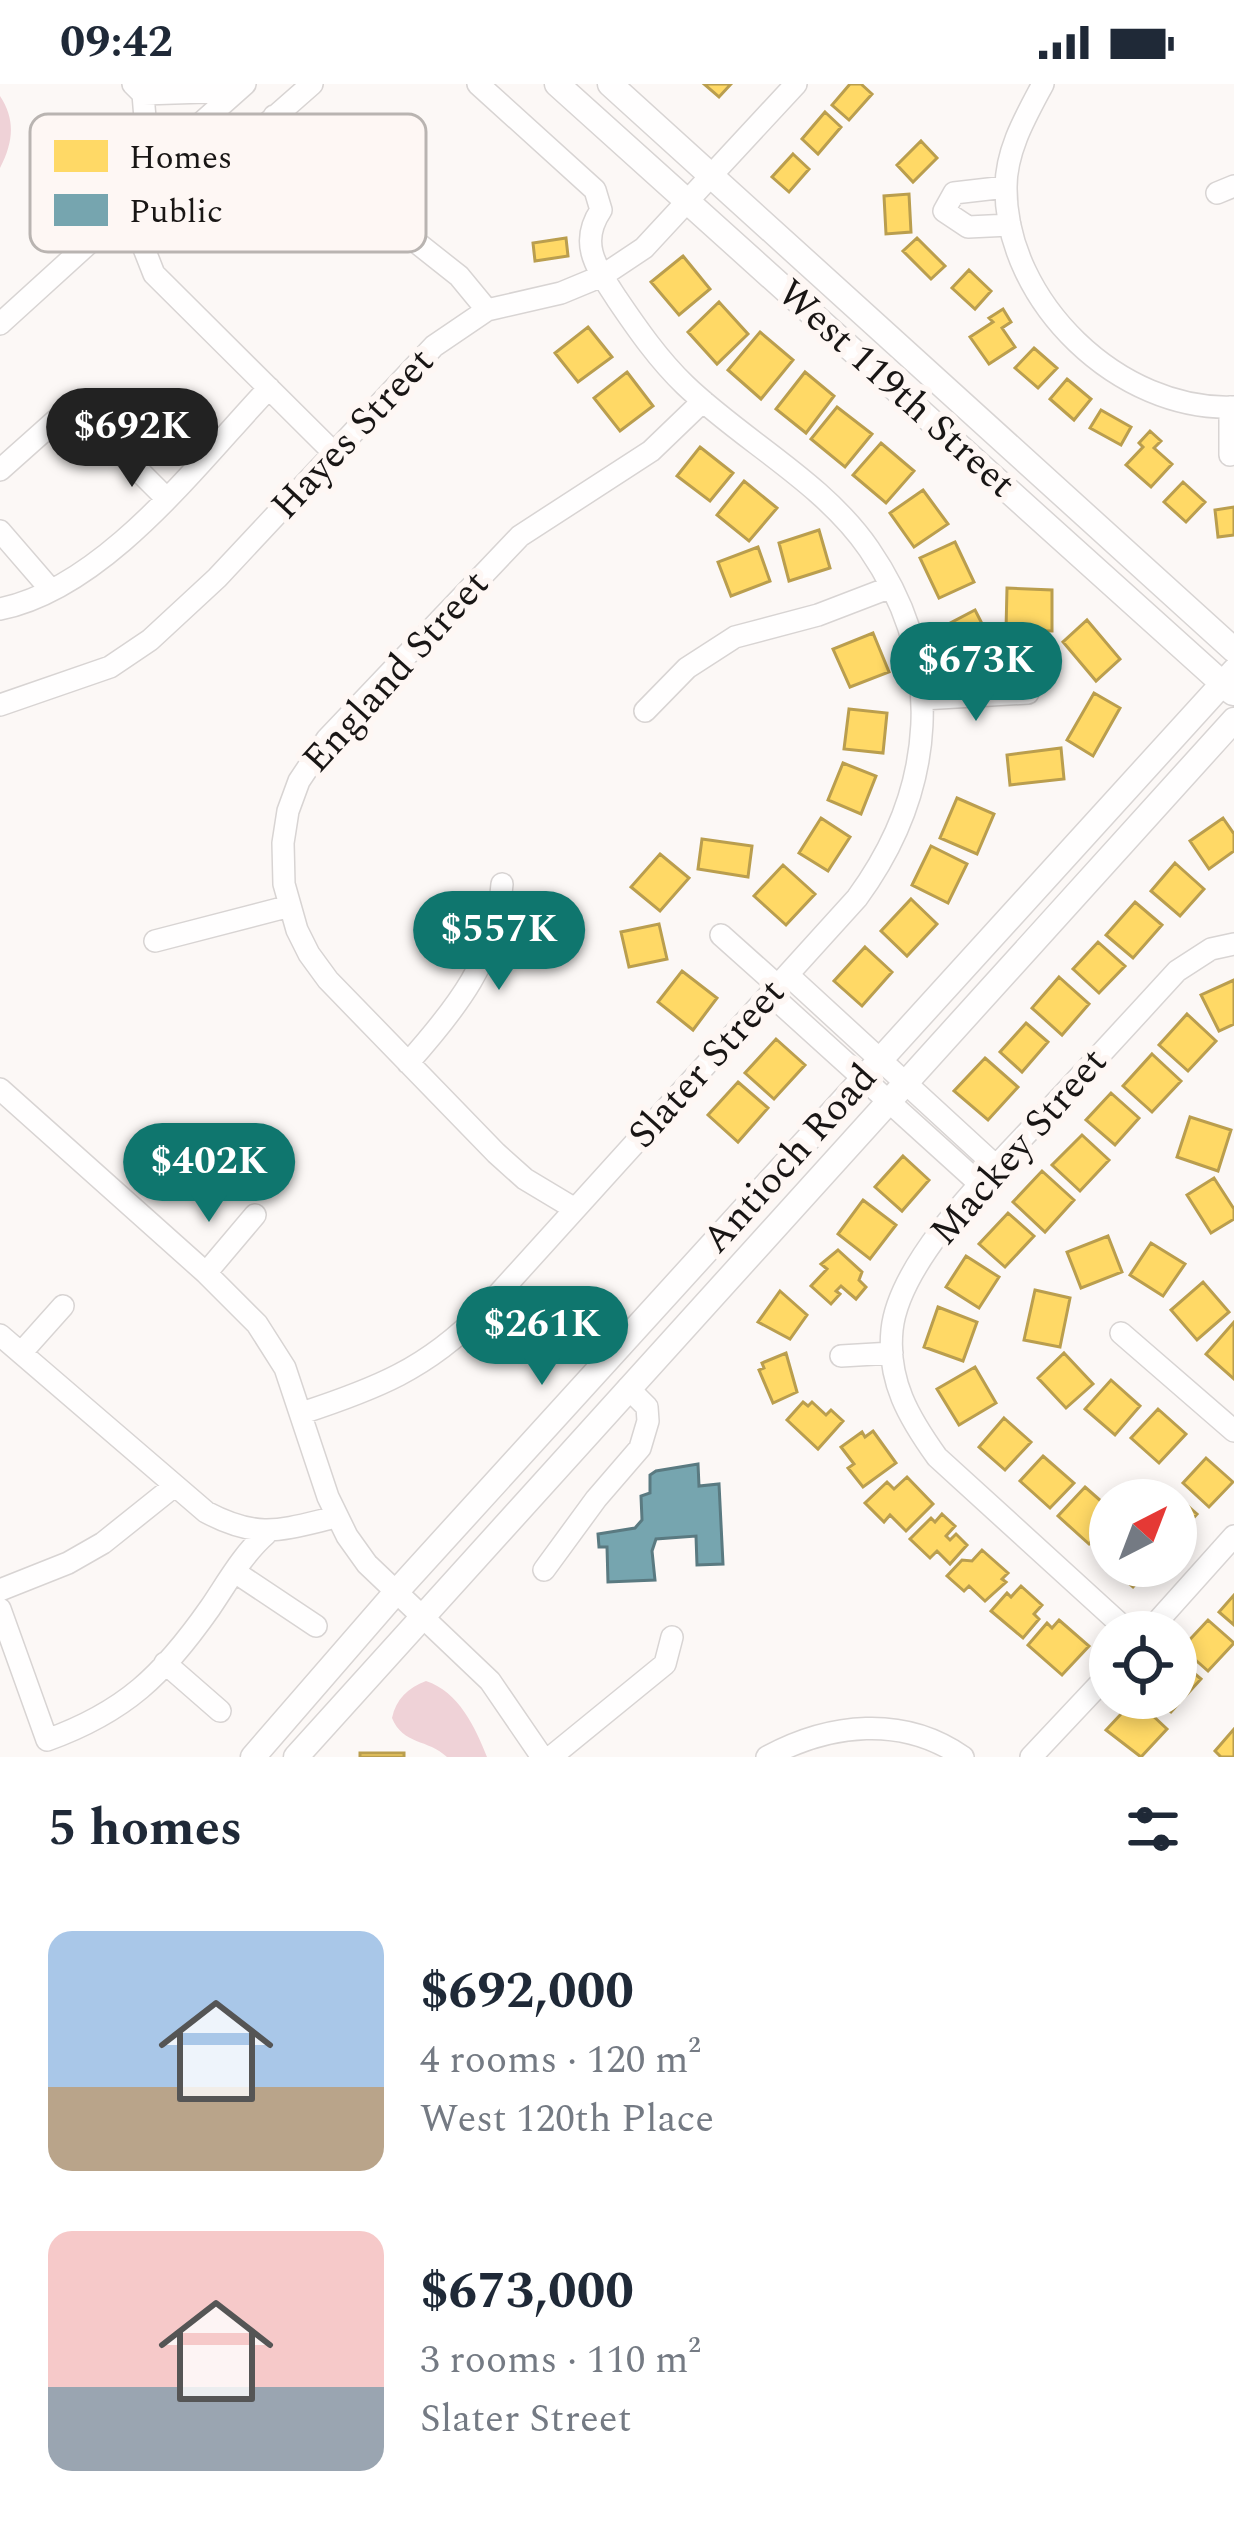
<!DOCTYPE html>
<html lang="en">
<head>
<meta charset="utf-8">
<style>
  body { margin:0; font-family:Spectral,serif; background:#f6f6f7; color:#1f2937; height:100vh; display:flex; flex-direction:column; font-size:45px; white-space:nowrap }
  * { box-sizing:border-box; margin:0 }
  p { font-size:39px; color:#747a83 }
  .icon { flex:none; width:66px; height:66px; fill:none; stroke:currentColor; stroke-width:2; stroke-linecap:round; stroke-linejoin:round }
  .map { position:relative; height:1673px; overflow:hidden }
  .side { display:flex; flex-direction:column; background:#fff; flex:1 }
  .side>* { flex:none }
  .needle { width:78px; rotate:42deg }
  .tools { position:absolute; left:1089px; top:1395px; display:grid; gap:24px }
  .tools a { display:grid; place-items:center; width:108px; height:108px; border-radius:50%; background:#fff; box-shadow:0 6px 18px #0003; font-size:60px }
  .price { position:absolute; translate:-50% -102px; padding:0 27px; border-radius:42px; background:#0f766e; color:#fff; font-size:39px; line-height:78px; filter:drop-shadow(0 3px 6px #0008) }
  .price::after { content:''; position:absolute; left:50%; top:72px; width:36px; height:27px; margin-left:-18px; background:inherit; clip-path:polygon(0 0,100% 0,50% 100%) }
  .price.on { background:#222; color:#fff }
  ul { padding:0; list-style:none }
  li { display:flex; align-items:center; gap:36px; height:300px; padding:0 48px }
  li span { display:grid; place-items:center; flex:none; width:336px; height:240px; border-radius:24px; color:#555 }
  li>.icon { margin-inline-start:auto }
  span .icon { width:144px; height:144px; fill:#fffc; stroke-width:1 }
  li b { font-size:51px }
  h2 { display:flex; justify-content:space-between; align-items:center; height:144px; padding:0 48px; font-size:51px }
  .status { display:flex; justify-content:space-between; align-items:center; height:84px; padding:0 60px; background:#fff; direction:ltr }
  .status svg { height:33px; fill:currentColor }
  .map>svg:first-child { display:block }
  .water { fill:#efd2d7 }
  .homes { fill:#ffd966; stroke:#ba9e4e; stroke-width:3 }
  .public { fill:#76a5af; stroke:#5a7a81; stroke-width:3 }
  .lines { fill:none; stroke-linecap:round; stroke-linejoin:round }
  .minor-casing { stroke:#d8d4d3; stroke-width:24 }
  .major-casing { stroke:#d8d4d3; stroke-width:27 }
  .minor { stroke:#fffefe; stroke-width:21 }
  .major { stroke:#fffefe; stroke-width:24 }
  .labels { text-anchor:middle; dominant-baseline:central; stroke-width:12; stroke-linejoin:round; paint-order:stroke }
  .street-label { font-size:39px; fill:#191615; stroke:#fef7f4 }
  .key { fill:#fef7f4; stroke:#b9b4b1; stroke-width:3 }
  .key-label { font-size:33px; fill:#191615 }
</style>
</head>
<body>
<div class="status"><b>09:42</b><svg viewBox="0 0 49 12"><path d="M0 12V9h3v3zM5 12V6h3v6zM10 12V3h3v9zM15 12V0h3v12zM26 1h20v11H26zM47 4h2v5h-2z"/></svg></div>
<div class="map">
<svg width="1234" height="1673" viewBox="0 0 1234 1673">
  <rect width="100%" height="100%" fill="#fcf8f6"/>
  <path class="water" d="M0 12C16 36 13 59 0 84Z
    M426 1597C459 1608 475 1643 487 1673H447C428 1655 403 1661 392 1634 396 1615 408 1604 426 1597Z"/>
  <path class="homes" d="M704 0H731L719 13Z
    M850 0H861L872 10 849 36 832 21Z
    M825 28 841 43 818 70 802 55Z
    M921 57 937 74 913 98 897 81Z
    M793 70 809 85 789 108 772 93Z
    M909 110 911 148 886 150 884 112Z
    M566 154 568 172 535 177 533 159Z
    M917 154 945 182 931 195 903 167Z
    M683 172 710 205 679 231 651 198Z
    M969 186 991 207 975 225 952 204Z
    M719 218 748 250 717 280 688 248Z
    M1003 225 1011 238 1002 244 1015 263 989 280 970 253 993 238 989 234Z
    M588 243 612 273 578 298 555 269Z
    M760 248 793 276 761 315 728 286Z
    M1034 264 1057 284 1038 304 1015 284Z
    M627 288 653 322 620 347 594 314Z
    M805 288 834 312 806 349 776 325Z
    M1067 295 1091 315 1074 336 1050 315Z
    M837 323 872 350 845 383 811 355Z
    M1101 326 1131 343 1121 361 1090 344Z
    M1150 347 1161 357 1154 364 1172 380 1151 403 1126 381 1143 363 1139 359Z
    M881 359 914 387 886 419 853 391Z
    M700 363 733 389 710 417 677 392Z
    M744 397 777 424 749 457 717 431Z
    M1183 398 1205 418 1186 438 1164 418Z
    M923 406 948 440 914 463 890 429Z
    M1234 423V451L1218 453 1215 426Z
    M819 446 830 484 789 497 779 459Z
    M955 458 974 498 939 514 920 474Z
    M758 463 770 497 731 512 718 478Z
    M1007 504 1052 506V547L1006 546Z
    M975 526 993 561 957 579 939 545Z
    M1087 536 1120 575 1096 597 1063 558Z
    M873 549 889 588 850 603 833 565Z
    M1094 609 1120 624 1093 672 1067 656Z
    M849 625 887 629 883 669 844 665Z
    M1061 664 1064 695 1010 701 1007 671Z
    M843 679 876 692 861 730 828 716Z
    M957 714 994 730 977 770 940 754Z
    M821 734 850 753 828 787 799 769Z
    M1223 734 1234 750V767L1209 785 1190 757Z
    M702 755 752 762 748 793 698 785Z
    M931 762 967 780 948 819 912 801Z
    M660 770 689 794 660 827 631 803Z
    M1175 779 1204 805 1180 832 1151 807Z
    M783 781 815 810 786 841 754 812Z
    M911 815 937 840 907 872 881 847Z
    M1135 818 1162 841 1133 874 1106 851Z
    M659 840 667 875 629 883 621 848Z
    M1098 858 1125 882 1099 909 1073 885Z
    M865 863 892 888 862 922 834 897Z
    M682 887 717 914 693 946 658 918Z
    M1059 893 1089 920 1062 951 1032 924Z
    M1234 896V940L1219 947 1201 911Z
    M1187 930 1216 957 1188 987 1159 961Z
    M1026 939 1048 958 1022 988 1000 968Z
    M776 955 805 981 774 1015 745 989Z
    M1152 970 1181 997 1152 1028 1123 1002Z
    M985 974 1018 1003 988 1036 954 1007Z
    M738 998 768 1024 738 1058 708 1031Z
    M1111 1009 1139 1034 1115 1061 1086 1036Z
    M1190 1033 1231 1046 1218 1087 1177 1073Z
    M1082 1051 1109 1076 1080 1107 1052 1081Z
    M903 1072 929 1096 902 1127 875 1103Z
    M1042 1087 1074 1116 1045 1148 1013 1118Z
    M1214 1094 1234 1125V1135L1211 1149 1187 1111Z
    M863 1116 896 1141 870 1175 838 1150Z
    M1008 1129 1034 1152 1005 1183 979 1160Z
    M1108 1152 1122 1188 1081 1204 1067 1168Z
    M1151 1159 1185 1180 1163 1212 1130 1191Z
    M838 1166 862 1188 859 1196 866 1203 856 1215 841 1202 836 1207 840 1210 831 1220 811 1202 827 1185 821 1180Z
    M966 1172 999 1193 979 1224 946 1203Z
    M1203 1198 1229 1228 1197 1256 1171 1226Z
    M1035 1206 1070 1214 1060 1263 1024 1256Z
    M780 1207 807 1231 790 1255 758 1238Z
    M938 1223 977 1238 963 1277 924 1263Z
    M1234 1238V1295L1206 1270Z
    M786 1269 797 1308 773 1319 759 1286 764 1284 762 1279Z
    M1064 1269 1093 1300 1066 1324 1038 1294Z
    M975 1283 996 1319 959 1341 937 1305Z
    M1111 1296 1140 1322 1115 1351 1085 1325Z
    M803 1318 808 1322 812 1318 826 1331 831 1326 843 1337 818 1365 787 1336Z
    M1158 1325 1186 1350 1159 1379 1131 1354Z
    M1004 1334 1031 1358 1005 1386 979 1363Z
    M873 1347 896 1379 863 1403 848 1384 854 1380 841 1363 862 1348 865 1353Z
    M1043 1372 1074 1399 1050 1424 1020 1397Z
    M1206 1374 1233 1398 1209 1423 1183 1399Z
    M907 1393 933 1420 906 1447 890 1431 884 1438 865 1419 887 1398 894 1405Z
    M1085 1403 1110 1425V1437L1089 1460 1058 1432Z
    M1171 1407 1197 1430 1176 1453V1416H1162Z
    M942 1430 955 1442 946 1452 950 1456 956 1450 967 1461 950 1480 937 1467 930 1474 910 1455 931 1434 935 1438Z
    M982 1466 1008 1489 1002 1495 1006 1498 985 1517 969 1502 964 1507 947 1492 962 1476 972 1477Z
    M1110 1476V1482H1152L1133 1503 1107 1480Z
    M1021 1502 1042 1521 1034 1530 1039 1535 1023 1554 991 1527 1007 1509 1011 1513Z
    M1234 1511V1541L1219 1528Z
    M1059 1536 1089 1562 1062 1591 1028 1561 1047 1539 1052 1544Z
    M1208 1536 1234 1559 1208 1587 1182 1564Z
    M1176 1574 1201 1595 1171 1628 1155 1614H1176Z
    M1135 1615 1167 1645 1141 1673 1106 1646Z
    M1234 1645V1673H1221L1215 1667Z
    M360 1669H404V1673H360Z"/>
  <path class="public" d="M698 1380 699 1402 719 1400 723 1480 697 1481 696 1452 656 1455 652 1467 655 1496 608 1498 607 1463H599L598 1450 635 1444 642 1436 641 1412 650 1409V1391L656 1387Z"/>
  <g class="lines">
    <defs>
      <path id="minor" d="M133 0 143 10 149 83
        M312 0 146 146 141 157 154 190 334 369
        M1043 0C1026 32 1006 66 1006 103 1005 218 1120 328 1234 323
        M143 10 237 7
        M274 32 392 139 459 192 487 226
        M1006 103 954 109 944 127 968 143 1010 141
        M1217 109 1234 102
        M0 240 89 159 105 131 129 103 245 0
        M1230 323V371
        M0 386 73 321 165 413
        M0 447 51 506
        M0 525C105 504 198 379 269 304
        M922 615 1028 609
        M0 621 110 583 150 556 217 494 434 262 487 226 561 209 602 192 644 164 796 0
        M645 627 687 584 735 553 818 531 891 503
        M721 851 778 902
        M155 857 290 822
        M788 891 997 1083
        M770 910 981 1101
        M408 979C456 925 497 874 502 800
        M0 1005 206 1189 257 1240 285 1284 328 1413 347 1452 367 1480 490 1597 542 1673
        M575 1125 525 1095 496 1069 328 896 309 870 297 846 284 800 283 759 288 727 299 697 327 655 520 452 651 367 703 317
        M206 1189 255 1131
        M1121 1249 1234 1347
        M0 1251 206 1428C259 1456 281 1446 336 1433
        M21 1269 63 1222
        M841 1272 892 1269
        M302 1329C375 1305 427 1285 482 1228L857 814C936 706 947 578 869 465 823 398 743 357 685 301 659 276 638 246 617 215 597 184 578 160 601 126L595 106 478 0
        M544 1486 596 1415 640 1364 648 1337 647 1323 628 1304
        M235 1488 316 1542
        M0 1506 68 1479 103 1459 173 1403
        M0 1525 47 1656C125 1628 163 1591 210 1524 227 1499 243 1470 266 1450
        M1129 1548 937 1373C909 1334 887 1297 892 1246 899 1175 997 1082 1045 1030 1089 983 1133 935 1177 887L1211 865 1234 860
        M1148 1548 1234 1452
        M165 1579 220 1627
        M551 1673 665 1580 672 1553
        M767 1673C830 1639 903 1631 963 1673
        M1031 1673 1110 1589"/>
      <path id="major" d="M557 0 1233 609
        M610 0 1234 566
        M253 1673 397 1507 1234 587
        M296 1673 1234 636"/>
    </defs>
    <use href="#minor" class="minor-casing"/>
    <use href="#major" class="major-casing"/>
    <use href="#minor" class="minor"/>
    <use href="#major" class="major"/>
  </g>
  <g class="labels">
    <g class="street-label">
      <text transform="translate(896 305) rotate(42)">West 119th Street</text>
      <text transform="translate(353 350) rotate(-47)">Hayes Street</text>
      <text transform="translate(396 588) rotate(-48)">England Street</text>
      <text transform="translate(707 980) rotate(-48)">Slater Street</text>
      <text transform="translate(1019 1063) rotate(-49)">Mackey Street</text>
      <text transform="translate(790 1075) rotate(-48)">Antioch Road</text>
    </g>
  </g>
  <rect x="30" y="30" width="396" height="138" rx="18" class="key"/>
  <rect x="54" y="56" width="54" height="32" fill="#ffd966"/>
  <rect x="54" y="110" width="54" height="32" fill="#76a5af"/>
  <g class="key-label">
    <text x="129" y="84">Homes</text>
    <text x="129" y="138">Public</text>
  </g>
</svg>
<div class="tools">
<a><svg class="needle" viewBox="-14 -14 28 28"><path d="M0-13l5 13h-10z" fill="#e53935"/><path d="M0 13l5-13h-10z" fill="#747a83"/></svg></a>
<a><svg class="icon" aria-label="locate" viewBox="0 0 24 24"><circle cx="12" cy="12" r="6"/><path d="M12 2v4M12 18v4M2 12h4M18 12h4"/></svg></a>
</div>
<b class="price on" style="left:132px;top:406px">$692K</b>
<b class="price" style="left:976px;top:640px">$673K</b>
<b class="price" style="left:499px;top:909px">$557K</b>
<b class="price" style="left:209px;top:1141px">$402K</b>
<b class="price" style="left:542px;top:1304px">$261K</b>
</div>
<section class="side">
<h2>5 homes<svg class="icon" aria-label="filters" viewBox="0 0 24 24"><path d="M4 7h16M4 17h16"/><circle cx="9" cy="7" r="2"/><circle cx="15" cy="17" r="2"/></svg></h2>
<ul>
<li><span style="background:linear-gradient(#a9c7e8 65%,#b9a48a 0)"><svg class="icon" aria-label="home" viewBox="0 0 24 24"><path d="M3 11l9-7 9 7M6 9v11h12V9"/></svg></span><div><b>$692,000</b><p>4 rooms · 120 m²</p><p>West 120th Place</p></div></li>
<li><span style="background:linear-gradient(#f6c9c9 65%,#9aa5b1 0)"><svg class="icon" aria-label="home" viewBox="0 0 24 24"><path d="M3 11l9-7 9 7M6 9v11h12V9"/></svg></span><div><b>$673,000</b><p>3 rooms · 110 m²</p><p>Slater Street</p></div></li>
</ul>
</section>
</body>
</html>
